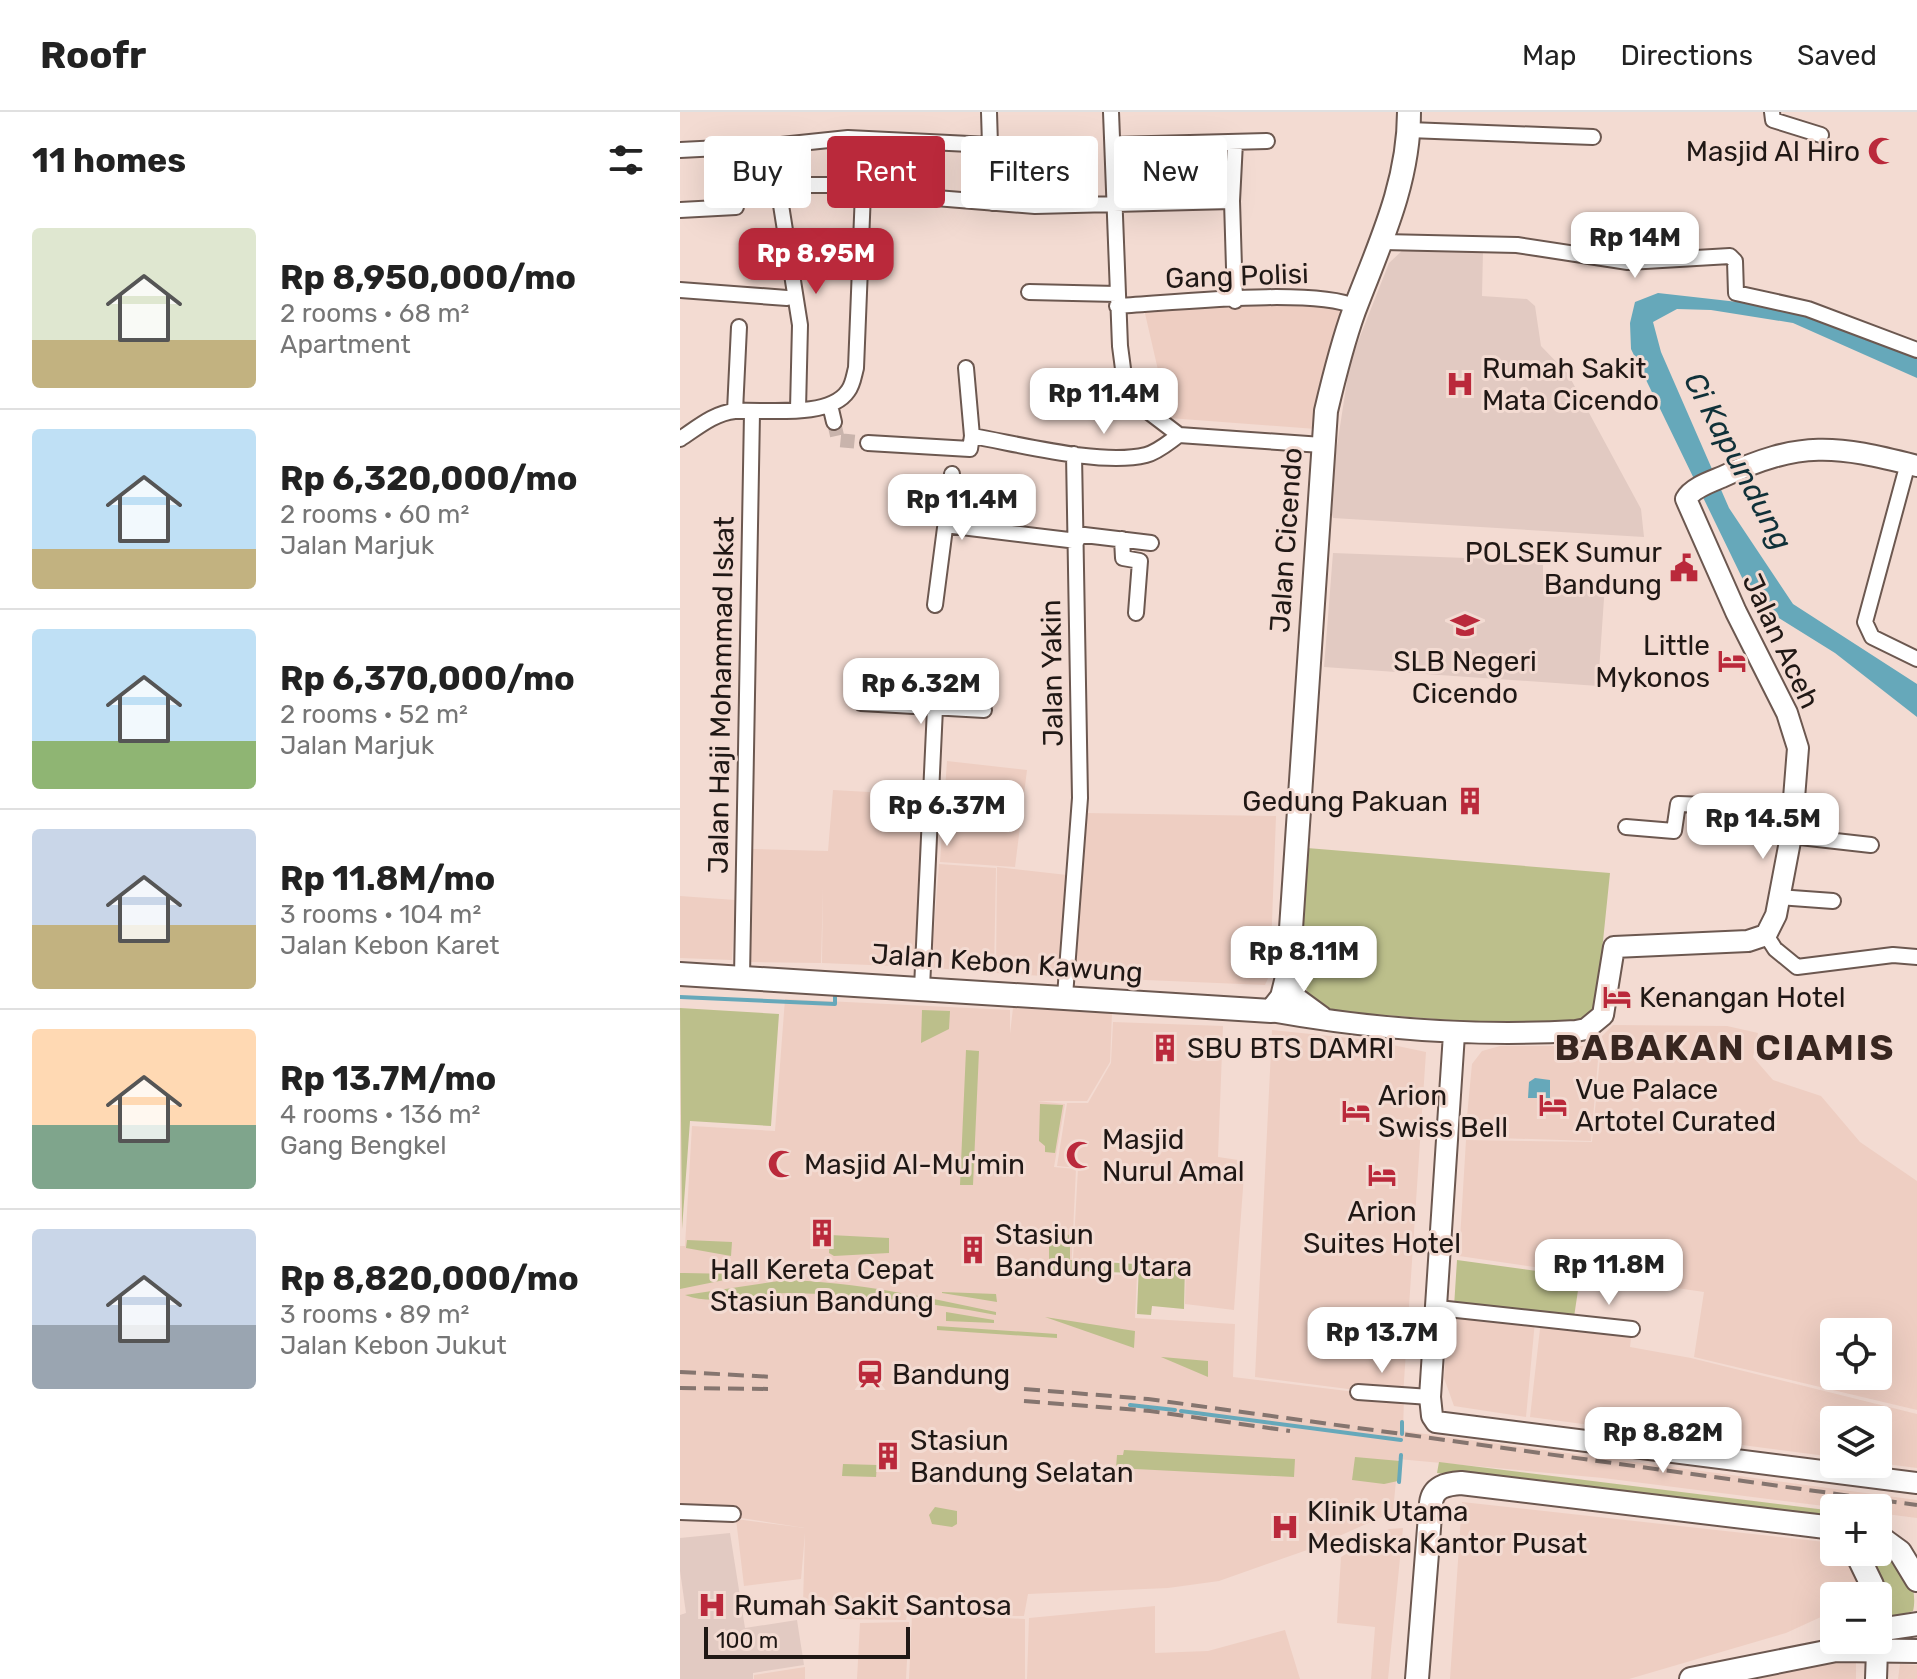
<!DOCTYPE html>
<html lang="en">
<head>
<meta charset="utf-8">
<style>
  body { margin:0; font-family:Rubik,sans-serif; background:#f2f2f2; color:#222; height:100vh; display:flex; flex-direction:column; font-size:30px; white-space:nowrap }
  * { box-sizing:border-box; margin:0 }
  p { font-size:26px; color:#767676 }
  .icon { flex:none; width:44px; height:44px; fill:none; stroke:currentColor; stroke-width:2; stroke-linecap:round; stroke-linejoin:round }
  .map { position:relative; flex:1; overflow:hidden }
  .drawer { display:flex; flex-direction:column; background:#fff; width:680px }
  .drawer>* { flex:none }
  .hud { position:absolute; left:24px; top:24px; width:760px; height:72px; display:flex; gap:16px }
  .tools { position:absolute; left:1140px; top:1206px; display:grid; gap:16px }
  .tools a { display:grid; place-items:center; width:72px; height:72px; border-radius:8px; background:#fff; box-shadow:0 8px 32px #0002; font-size:40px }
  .scale { position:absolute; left:24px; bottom:20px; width:206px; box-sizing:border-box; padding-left:8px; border:4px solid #201815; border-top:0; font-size:22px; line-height:28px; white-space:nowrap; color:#201815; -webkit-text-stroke:6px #f3dbd2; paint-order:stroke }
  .price { position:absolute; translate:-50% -68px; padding:0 18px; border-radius:16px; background:#fff; color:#222; font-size:26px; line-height:52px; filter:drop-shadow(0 2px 4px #0008) }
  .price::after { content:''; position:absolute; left:50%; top:48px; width:24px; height:18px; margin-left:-12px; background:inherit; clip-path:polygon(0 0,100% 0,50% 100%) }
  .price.current { background:#ba293b; color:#fff }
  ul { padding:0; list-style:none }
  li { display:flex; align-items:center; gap:24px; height:200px; padding:0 32px }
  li+li { border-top:2px solid #e0e0e0 }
  li span { display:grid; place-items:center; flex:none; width:224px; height:160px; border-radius:8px; color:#555 }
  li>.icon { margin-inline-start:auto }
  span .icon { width:96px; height:96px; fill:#fffc; stroke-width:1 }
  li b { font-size:34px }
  h2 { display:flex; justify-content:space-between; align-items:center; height:96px; padding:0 32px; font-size:34px }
  .pill { padding:0 28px; border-radius:8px; background:#fff; box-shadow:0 8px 32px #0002; font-size:28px; line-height:72px }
  .pill.current { background:#ba293b; color:#fff }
  header { display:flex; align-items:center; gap:48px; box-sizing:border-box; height:112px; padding:0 40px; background:#fff; border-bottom:2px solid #e0e0e0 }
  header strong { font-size:38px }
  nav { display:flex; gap:44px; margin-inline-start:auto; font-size:28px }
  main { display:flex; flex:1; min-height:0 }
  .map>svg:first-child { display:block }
  .built { fill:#eecec2; fill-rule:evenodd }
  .education { fill:#e2cac2 }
  .green { fill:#bcbf8b }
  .water { fill:#66a8ba }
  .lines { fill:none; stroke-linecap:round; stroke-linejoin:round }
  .stream { stroke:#66a8ba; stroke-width:4 }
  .street-tunnel { stroke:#c9b4ac; stroke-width:14; stroke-dasharray:14 7; stroke-linecap:butt }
  .street-casing { stroke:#6c5850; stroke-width:18 }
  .secondary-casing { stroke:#6c5850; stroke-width:24 }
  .primary-casing { stroke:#6c5850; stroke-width:26 }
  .street { stroke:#fff; stroke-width:14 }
  .secondary { stroke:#fff; stroke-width:20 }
  .primary { stroke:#fff; stroke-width:22 }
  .rail { stroke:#85756f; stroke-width:4; stroke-dasharray:16 8; stroke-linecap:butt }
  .labels { text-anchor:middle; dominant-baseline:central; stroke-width:6; stroke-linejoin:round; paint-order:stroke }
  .poi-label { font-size:28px; fill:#201815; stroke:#f3dbd2; text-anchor:start }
  .street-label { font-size:28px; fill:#201815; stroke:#f3dbd2 }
  .water-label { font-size:30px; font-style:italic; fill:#103139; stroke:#f3dbd2 }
  .district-label { font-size:36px; font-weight:bold; letter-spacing:2px; fill:#382620; stroke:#f3dbd2 }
</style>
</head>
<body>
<header>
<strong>Roofr</strong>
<nav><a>Map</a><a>Directions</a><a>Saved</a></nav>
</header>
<main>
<section class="drawer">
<h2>11 homes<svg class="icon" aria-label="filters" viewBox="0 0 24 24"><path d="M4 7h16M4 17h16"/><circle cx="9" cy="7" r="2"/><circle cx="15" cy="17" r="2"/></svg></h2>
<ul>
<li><span style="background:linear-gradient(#dfe7d0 70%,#c2b280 0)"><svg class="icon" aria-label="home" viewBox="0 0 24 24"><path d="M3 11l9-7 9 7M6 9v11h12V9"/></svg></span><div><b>Rp 8,950,000/mo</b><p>2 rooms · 68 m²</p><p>Apartment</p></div></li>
<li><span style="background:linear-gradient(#bfe0f5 75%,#c2b280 0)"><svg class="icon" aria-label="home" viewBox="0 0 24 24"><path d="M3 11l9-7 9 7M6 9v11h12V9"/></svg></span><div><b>Rp 6,320,000/mo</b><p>2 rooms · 60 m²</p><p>Jalan Marjuk</p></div></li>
<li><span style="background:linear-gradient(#bfe0f5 70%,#8fb573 0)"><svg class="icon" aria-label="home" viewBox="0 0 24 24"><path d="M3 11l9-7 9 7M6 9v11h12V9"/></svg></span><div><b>Rp 6,370,000/mo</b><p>2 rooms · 52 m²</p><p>Jalan Marjuk</p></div></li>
<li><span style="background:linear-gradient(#c9d6e8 60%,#c2b280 0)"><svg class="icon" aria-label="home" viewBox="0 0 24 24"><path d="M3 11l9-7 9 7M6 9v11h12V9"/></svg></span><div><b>Rp 11.8M/mo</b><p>3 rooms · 104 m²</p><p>Jalan Kebon Karet</p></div></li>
<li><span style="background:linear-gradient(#ffd9b3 60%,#7fa58c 0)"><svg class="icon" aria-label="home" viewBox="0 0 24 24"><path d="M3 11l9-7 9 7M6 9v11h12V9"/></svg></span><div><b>Rp 13.7M/mo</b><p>4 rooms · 136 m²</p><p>Gang Bengkel</p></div></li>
<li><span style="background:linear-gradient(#c9d6e8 60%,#9aa5b1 0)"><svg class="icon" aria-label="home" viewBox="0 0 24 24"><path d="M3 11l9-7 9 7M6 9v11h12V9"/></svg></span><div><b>Rp 8,820,000/mo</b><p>3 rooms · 89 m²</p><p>Jalan Kebon Jukut</p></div></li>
</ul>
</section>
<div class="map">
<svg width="1237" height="1567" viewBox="0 0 1237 1567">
  <rect width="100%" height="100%" fill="#f3dbd2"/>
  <path class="built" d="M626 190 665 195 647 243 636 317 489 306 464 197Z
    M267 649 347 658 335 755 260 750Z
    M153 678 242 683 237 855 142 851 143 774 141 851 67 850 70 737 148 739Z
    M405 701 596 704 590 862 585 873 394 865Z
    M259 752 316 756 314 860 251 856Z
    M317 755 387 763 377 865 316 861Z
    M0 784 55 788 52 848 0 846Z
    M105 887 330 898V922L333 896 432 901 430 950 407 989H357L385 992 374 1055 396 1057 391 1162 457 1163 455 1206 555 1212 553 1265 724 1286 723 1319 1237 1388V1406L1198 1401V1396H1160L923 1366 718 1347 713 1400 630 1437 539 1469 488 1476 348 1482 344 1504H288L345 1507V1567H229L232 1503H227L226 1508 159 1507 157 1494 123 1492 125 1421 121 1467 64 1474 56 1407 125 1416 48 1404 0 1402V1134H5L12 1014 95 1019Z
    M433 910 543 914 538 1045 565 1049 554 1198 505 1192 506 1152 393 1147 398 1056 377 1054 387 991H408L431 951Z
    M933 913 1047 914 1078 921 1073 945 1093 968 1141 984 1180 1030 1237 1069V1298L1014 1245 1024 1180 779 1144 786 1028 912 1030 922 924ZM1154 1220H1198V1264H1154Z
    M592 918 689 928 746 940 723 1284 575 1265Z
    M920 925 911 1029 785 1025 792 952 802 939 820 934H903Z
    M769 1200 855 1209 846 1305 774 1294 764 1266Z
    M861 1208 952 1217 950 1235 1011 1246 1237 1302V1356L1198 1351V1308H1154V1345L850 1305Z
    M782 1390 1154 1431V1440H1171L1186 1475 1183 1484H1154V1499L1106 1521 949 1567H770Z
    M723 1416 708 1567H691L695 1515 657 1511 661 1445 709 1417Z
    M475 1494V1541L528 1539 605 1518 620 1567H347L349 1506Z
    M229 1510 226 1567H177L180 1511Z
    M1176 1550V1567H1078L1132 1552Z
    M1220 1552 1237 1553V1567H1218Z
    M125 1555V1567H74V1563Z"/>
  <path class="education" d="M725 136 803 139 802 184 847 187 855 194 861 234 888 262 961 397 964 425 653 406 650 397 654 353 670 250 709 151Z
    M653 441 863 449V466L925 472 918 574 644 555Z
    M50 1421 65 1516 117 1508 124 1553 73 1561V1567H0V1503L6 1501 0 1459V1426Z"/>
  <path class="green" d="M627 736 930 761 916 897 890 917 649 899 628 883 619 853Z
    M0 896 99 902 91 1014 10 1009 2 1117Z
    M242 898 270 899 269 917 241 931Z
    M286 938 299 939 293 1073H280Z
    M360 992 383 993 375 1041 365 1040V1034L359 1029Z
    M366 1122 390 1123V1148L455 1152V1161L369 1158V1128Z
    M150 1123 209 1126V1141L154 1144 149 1141Z
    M7 1128 52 1130 51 1144 6 1136Z
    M777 1148 900 1165 894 1205 774 1195Z
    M459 1151 505 1153 504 1197 472 1194 471 1203 457 1202Z
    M0 1161H4L55 1162 54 1166 0 1177Z
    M105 1168C176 1170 246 1185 316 1200V1203C247 1190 178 1182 108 1181 75 1181 34 1195 5 1183Z
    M262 1180 316 1182 317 1190 262 1181Z
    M266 1200 314 1208V1211L266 1209Z
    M365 1205 455 1219 454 1236Z
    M257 1214 377 1222V1226L257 1218Z
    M482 1245 528 1249V1265L481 1245Z
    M444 1338 615 1347 614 1365 436 1356 437 1343H443Z
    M675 1345 720 1349 718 1369 704 1372 672 1368Z
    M759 1350 1154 1399V1409L757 1361Z
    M163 1352 197 1353 196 1365 162 1364Z
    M255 1395 277 1399V1412L272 1415 252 1412 249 1403Z
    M1198 1438C1203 1440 1213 1442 1217 1445 1231 1456 1237 1484 1233 1499L1198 1510 1202 1482 1184 1440Z"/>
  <path class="water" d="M978 181 1128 198 1237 246V266L1113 211 1031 198 997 197 973 210 981 240 1049 396 1113 492 1237 572V605L1155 541 1097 505 1068 478 951 237 950 211 955 190Z
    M855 966 870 968V986H848L849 970Z"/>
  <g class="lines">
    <path class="stream" d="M0 885 155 892V879
      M450 1293 495 1298
      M501 1299 721 1328
      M722 1322V1310
      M719 1370 721 1343"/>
    <path class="street-tunnel" d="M154 310 158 328 188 331"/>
    <defs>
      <path id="street" d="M309 0 310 33
        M431 0 440 234 445 272 453 288 499 323 642 333
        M1092 0 1093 8 1141 23
        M729 18 913 25
        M101 33 168 26 310 33 312 91
        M433 33 587 29
        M0 38 101 33V93L120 213 118 297
        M206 82 355 94 552 89
        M0 98 56 95
        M703 130 837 133 948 150 1050 144 1055 149 1056 181 1128 197 1237 238
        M0 178 107 186
        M349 180 437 182
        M555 189 552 89 555 30
        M437 194C491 191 633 175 676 195
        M286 256 292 324
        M150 293 154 310
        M55 299 59 215
        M0 327C17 316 34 301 55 299 84 297 149 307 168 279 173 273 174 263 176 256L183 80 174 73H100
        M188 331 290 337 292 324C339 332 421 354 466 343 478 340 489 330 499 323
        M1228 351 1185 510 1192 525 1237 547
        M265 413 397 429
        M396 422 471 431
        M442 427 443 446 460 449 456 501
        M255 493 272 362
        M181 591 304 598
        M946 715 994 719 998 692 1114 696
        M1111 724 1191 733
        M1098 785 1153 789
        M1086 823 1095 837 1117 855 1213 843 1237 845
        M62 865 72 301
        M242 876 255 596
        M385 884 400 686 394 342
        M758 1196 952 1217
        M678 1280 750 1285
        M0 1400 53 1402"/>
      <path id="secondary" d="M607 872 616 886 642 905
        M591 899C691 917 793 925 896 919L906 917 923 903 934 835 1068 829 1086 823 1096 803 1111 724 1118 636 1107 601 1056 500 1006 387C1012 376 1030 370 1042 365 1121 328 1155 333 1237 354
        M774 922 750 1285 752 1304 756 1310 1237 1371
        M1196 1567 1197 1538"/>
      <path id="primary" d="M0 862 591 899 602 885 608 861 646 299C654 265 662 232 674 199 699 133 729 72 729 0
        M1198 1424 1220 1440 1237 1468
        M1176 1440 1192 1473V1484
        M1198 1518 1237 1512
        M737 1567 751 1391C753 1375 766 1372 781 1371L1154 1416
        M1011 1567 1156 1538 1237 1539"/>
    </defs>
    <use href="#street" class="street-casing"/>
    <use href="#secondary" class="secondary-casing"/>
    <use href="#primary" class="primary-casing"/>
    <use href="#street" class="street"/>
    <use href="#secondary" class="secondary"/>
    <use href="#primary" class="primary"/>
    <path class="rail" d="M0 1260 94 1265
      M0 1276 94 1277
      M344 1277 468 1287 1237 1393
      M344 1289 470 1299 610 1319"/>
  </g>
  <defs>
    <symbol id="mosque-bare" viewBox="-9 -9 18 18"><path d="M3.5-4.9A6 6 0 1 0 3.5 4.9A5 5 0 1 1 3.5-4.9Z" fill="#ba293b" stroke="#f3dbd2" stroke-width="2.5" paint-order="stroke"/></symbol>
    <symbol id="hospital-bare" viewBox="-9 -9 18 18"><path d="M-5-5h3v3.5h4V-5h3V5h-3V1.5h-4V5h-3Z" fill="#ba293b" stroke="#f3dbd2" stroke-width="2.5" paint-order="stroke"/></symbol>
    <symbol id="civic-bare" viewBox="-9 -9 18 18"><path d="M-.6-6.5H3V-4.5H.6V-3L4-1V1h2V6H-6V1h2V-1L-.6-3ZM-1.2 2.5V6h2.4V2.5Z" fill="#ba293b" stroke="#f3dbd2" stroke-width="2.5" paint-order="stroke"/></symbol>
    <symbol id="school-bare" viewBox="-9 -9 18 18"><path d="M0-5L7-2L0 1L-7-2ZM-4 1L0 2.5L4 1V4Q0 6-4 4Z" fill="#ba293b" stroke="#f3dbd2" stroke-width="2.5" paint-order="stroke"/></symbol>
    <symbol id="hotel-bare" viewBox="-9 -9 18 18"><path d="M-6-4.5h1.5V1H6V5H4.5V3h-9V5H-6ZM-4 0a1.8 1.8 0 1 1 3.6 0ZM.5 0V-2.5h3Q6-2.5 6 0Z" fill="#ba293b" stroke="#f3dbd2" stroke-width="2.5" paint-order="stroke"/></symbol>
    <symbol id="building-bare" viewBox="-9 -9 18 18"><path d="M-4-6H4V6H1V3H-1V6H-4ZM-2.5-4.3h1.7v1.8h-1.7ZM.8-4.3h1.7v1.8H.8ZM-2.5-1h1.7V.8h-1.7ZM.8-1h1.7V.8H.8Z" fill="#ba293b" stroke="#f3dbd2" stroke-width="2.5" paint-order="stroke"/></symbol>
    <symbol id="station-bare" viewBox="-9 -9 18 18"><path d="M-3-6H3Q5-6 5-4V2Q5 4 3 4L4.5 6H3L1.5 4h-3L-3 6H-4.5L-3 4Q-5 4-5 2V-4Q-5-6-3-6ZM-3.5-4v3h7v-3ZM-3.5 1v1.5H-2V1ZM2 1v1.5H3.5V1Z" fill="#ba293b" stroke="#f3dbd2" stroke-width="2.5" paint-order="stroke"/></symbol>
  </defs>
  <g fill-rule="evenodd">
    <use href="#mosque-bare" x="1182" y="19" width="40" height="40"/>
    <use href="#hospital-bare" x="760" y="252" width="40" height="40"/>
    <use href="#civic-bare" x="984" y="436" width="40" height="40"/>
    <use href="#school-bare" x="765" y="493" width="40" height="40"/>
    <use href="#hotel-bare" x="1032" y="529" width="40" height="40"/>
    <use href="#building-bare" x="770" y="669" width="40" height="40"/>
    <use href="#hotel-bare" x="917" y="865" width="40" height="40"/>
    <use href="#building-bare" x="465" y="916" width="40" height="40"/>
    <use href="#hotel-bare" x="853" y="973" width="40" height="40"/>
    <use href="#hotel-bare" x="656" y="979" width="40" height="40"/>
    <use href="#mosque-bare" x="380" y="1023" width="40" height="40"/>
    <use href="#mosque-bare" x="82" y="1032" width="40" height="40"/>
    <use href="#hotel-bare" x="682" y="1043" width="40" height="40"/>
    <use href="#building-bare" x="122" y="1101" width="40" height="40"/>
    <use href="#building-bare" x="273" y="1118" width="40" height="40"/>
    <use href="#station-bare" x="170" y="1242" width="40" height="40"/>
    <use href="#building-bare" x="188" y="1324" width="40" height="40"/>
    <use href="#hospital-bare" x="585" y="1395" width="40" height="40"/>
    <use href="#hospital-bare" x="12" y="1473" width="40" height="40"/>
  </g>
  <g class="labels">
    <g class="poi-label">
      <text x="1180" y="39" text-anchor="end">Masjid Al Hiro</text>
      <text x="802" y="256">Rumah Sakit<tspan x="802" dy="32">Mata Cicendo</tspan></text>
      <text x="982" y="440" text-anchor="end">POLSEK Sumur<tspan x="982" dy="32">Bandung</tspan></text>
      <text x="1030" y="533" text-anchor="end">Little<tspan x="1030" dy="32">Mykonos</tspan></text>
      <text x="785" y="549" text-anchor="middle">SLB Negeri<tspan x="785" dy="32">Cicendo</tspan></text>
      <text x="768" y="689" text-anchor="end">Gedung Pakuan</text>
      <text x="959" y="885">Kenangan Hotel</text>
      <text x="507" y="936">SBU BTS DAMRI</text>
      <text x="895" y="977">Vue Palace<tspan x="895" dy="32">Artotel Curated</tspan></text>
      <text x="698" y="983">Arion<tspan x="698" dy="32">Swiss Bell</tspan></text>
      <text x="422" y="1027">Masjid<tspan x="422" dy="32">Nurul Amal</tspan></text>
      <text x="124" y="1052">Masjid Al-Mu'min</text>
      <text x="702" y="1099" text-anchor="middle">Arion<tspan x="702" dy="32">Suites Hotel</tspan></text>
      <text x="315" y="1122">Stasiun<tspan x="315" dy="32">Bandung Utara</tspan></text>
      <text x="142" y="1157" text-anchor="middle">Hall Kereta Cepat<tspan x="142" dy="32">Stasiun Bandung</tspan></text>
      <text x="212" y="1262">Bandung</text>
      <text x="230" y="1328">Stasiun<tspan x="230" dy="32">Bandung Selatan</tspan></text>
      <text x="627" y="1399">Klinik Utama<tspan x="627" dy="32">Mediska Kantor Pusat</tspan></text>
      <text x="54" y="1493">Rumah Sakit Santosa</text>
    </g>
    <g class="street-label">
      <text transform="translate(557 164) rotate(-2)">Gang Polisi</text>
      <text transform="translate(606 428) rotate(-86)">Jalan Cicendo</text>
      <text transform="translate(1101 529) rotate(65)">Jalan Aceh</text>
      <text transform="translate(372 561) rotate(-91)">Jalan Yakin</text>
      <text transform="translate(41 583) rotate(-89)">Jalan Haji Mohammad Iskat</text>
      <text transform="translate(327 851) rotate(4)">Jalan Kebon Kawung</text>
    </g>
    <g class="water-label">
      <text transform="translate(1058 349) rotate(62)">Ci Kapundung</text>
    </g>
    <g class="district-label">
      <text x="1045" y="935">BABAKAN CIAMIS</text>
    </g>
  </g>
</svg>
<div class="tools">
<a><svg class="icon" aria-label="locate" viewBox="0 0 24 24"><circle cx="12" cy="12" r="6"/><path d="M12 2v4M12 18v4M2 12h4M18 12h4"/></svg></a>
<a><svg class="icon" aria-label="layers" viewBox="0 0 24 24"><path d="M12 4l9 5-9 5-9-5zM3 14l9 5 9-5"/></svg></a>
<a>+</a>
<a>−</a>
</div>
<div class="scale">100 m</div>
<b class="price" style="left:955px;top:168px">Rp 14M</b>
<b class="price current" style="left:136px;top:184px">Rp 8.95M</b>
<b class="price" style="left:424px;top:324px">Rp 11.4M</b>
<b class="price" style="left:282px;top:430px">Rp 11.4M</b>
<b class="price" style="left:241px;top:614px">Rp 6.32M</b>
<b class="price" style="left:267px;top:736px">Rp 6.37M</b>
<b class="price" style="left:1083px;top:749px">Rp 14.5M</b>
<b class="price" style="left:624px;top:882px">Rp 8.11M</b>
<b class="price" style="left:929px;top:1195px">Rp 11.8M</b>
<b class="price" style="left:702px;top:1263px">Rp 13.7M</b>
<b class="price" style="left:983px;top:1363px">Rp 8.82M</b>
<div class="hud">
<a class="pill">Buy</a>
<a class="pill current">Rent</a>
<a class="pill">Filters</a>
<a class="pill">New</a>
</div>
</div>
</main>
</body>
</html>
